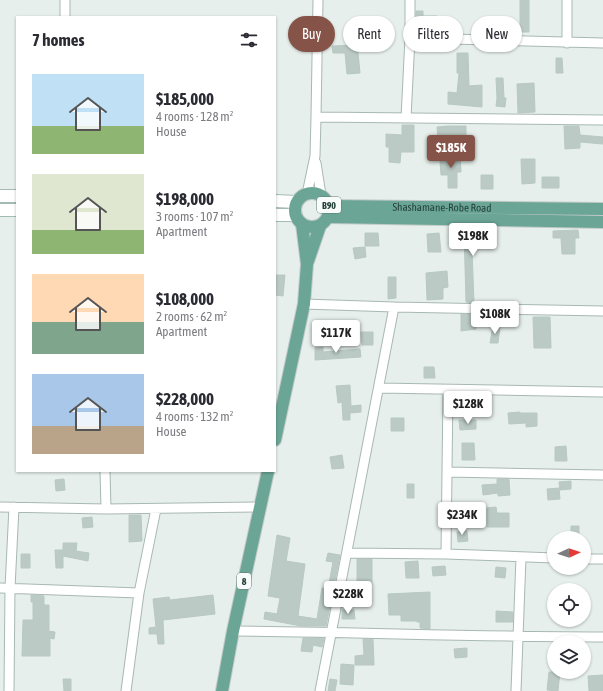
<!DOCTYPE html>
<html lang="en">
<head>
<meta charset="utf-8">
<style>
  body { margin:0; font-family:"Asap Condensed",sans-serif; background:#f2f2f3; color:#2b2b33; height:100vh; display:flex; flex-direction:column; font-size:15px; white-space:nowrap }
  * { box-sizing:border-box; margin:0 }
  p { font-size:13px; color:#7c7c81 }
  .icon { flex:none; width:22px; height:22px; fill:none; stroke:currentColor; stroke-width:2; stroke-linecap:round; stroke-linejoin:round }
  .map { position:relative; flex:1; overflow:hidden }
  .drawer { position:absolute; left:16px; top:16px; width:260px; height:456px; display:flex; flex-direction:column; background:#fff; border-radius:0px; box-shadow:0 1px 3px #0004 }
  .drawer>* { flex:none }
  .guide { position:absolute; left:288px; top:16px; width:255px; height:36px; display:flex; gap:8px }
  .needle { width:26px; rotate:87deg }
  .tools { position:absolute; left:547px; top:531px; display:grid; gap:8px }
  .tools a { display:grid; place-items:center; width:44px; height:44px; border-radius:50%; background:#fff; box-shadow:0 1px 3px #0004; font-size:20px }
  .price { position:absolute; translate:-50% -34px; padding:0 9px; border-radius:4px; background:#fff; color:#222; font-size:13px; line-height:26px; filter:drop-shadow(0 1px 2px #0008) }
  .price::after { content:''; position:absolute; left:50%; top:24px; width:12px; height:9px; margin-left:-6px; background:inherit; clip-path:polygon(0 0,100% 0,50% 100%) }
  .price.on { background:#855347; color:#fff }
  ul { padding:0; list-style:none }
  li { display:flex; align-items:center; gap:12px; height:100px; padding:0 16px }
  li span { display:grid; place-items:center; flex:none; width:112px; height:80px; border-radius:0px; color:#555 }
  li>.icon { margin-inline-start:auto }
  span .icon { width:48px; height:48px; fill:#fffc; stroke-width:1 }
  li b { font-size:17px }
  h2 { display:flex; justify-content:space-between; align-items:center; height:48px; padding:0 16px; font-size:17px }
  .chip { padding:0 14px; border-radius:18px; background:#fff; box-shadow:0 1px 3px #0004; font-size:14px; line-height:36px }
  .chip.on { background:#855347; color:#fff }
  .map>svg:first-child { display:block }
  .building { fill:#bbcac4; stroke:#b8c9c2 }
  .lines { fill:none; stroke-linecap:round; stroke-linejoin:round }
  .minor-casing { stroke:#a8b8b2; stroke-width:11 }
  .secondary-casing { stroke:#a4bbb3; stroke-width:14 }
  .primary-casing { stroke:#c2cac8; stroke-width:14 }
  .minor { stroke:#fff; stroke-width:9 }
  .secondary { stroke:#fff; stroke-width:12 }
  .primary { stroke:#6aa596; stroke-width:12 }
  .labels { text-anchor:middle; dominant-baseline:central; stroke-width:3.5; stroke-linejoin:round; paint-order:stroke }
  .shield { fill:#f7fbf9; stroke:#637a73; stroke-width:1 }
  .shield-label { font-size:10px; font-weight:bold; fill:#24423a }
  .street-label { font-size:11px; fill:#24423a; stroke:#f7fbf9 }
</style>
</head>
<body>
<div class="map">
<svg width="603" height="691" viewBox="0 0 603 691">
  <rect width="100%" height="100%" fill="#e6efeb"/>
  <path class="building" d="M520 0H529V32H520Z
    M416 11H423V16H437L438 27H416Z
    M373 28 374 39 360 40 359 30Z
    M359 45V52H358L360 73 347 74 345 53H333L332 46Z
    M457 53H468L469 86 482 85V107L448 104V92L457 93 459 73H457Z
    M556 58H562L563 73H556Z
    M496 78H503L504 98H506L505 107 496 106 497 98Z
    M534 83 535 112 518 113 517 84Z
    M402 125H414V152H401L400 163 389 162V147H386V134L402 135Z
    M448 126H466V139L438 141 437 127Z
    M564 126H579L580 135 603 137V144L580 142V148L565 149Z
    M460 153 461 172H457V188H448V175H441L440 161 445 160V154Z
    M521 159H535V183L522 184Z
    M481 175H493V189H481Z
    M542 177H559V188H542Z
    M578 230 579 238H575V254H562L561 238H553V231Z
    M464 231H489L490 248 472 249 474 303 466 302Z
    M365 233H378L379 246H365Z
    M439 233 441 252H428L427 234Z
    M365 247 366 257 355 259 353 248Z
    M447 271 448 287 443 288V299L427 300 426 273Z
    M275 275H285L283 296 275 295Z
    M388 277H396V298L388 299Z
    M461 314 475 315 476 329 461 331Z
    M533 317H550L551 348H534Z
    M493 326H500L498 343H490Z
    M361 332H373V345H362Z
    M323 347V352L360 349 361 357 315 360V348Z
    M424 367H434L435 378H424Z
    M350 385 351 406 361 405V412L350 413V420H343L342 402 338 403 336 386Z
    M520 412V413H537V426L526 427V423L509 424 508 413Z
    M391 418H404V431H391Z
    M459 420H476V429L460 430Z
    M462 443H474L475 460H462Z
    M566 446 567 461H555V447Z
    M342 455 344 468 332 469 330 457Z
    M64 479 65 490 56 491 55 480Z
    M497 479H509L510 495 498 496V493L483 495 482 485 497 484Z
    M571 481V489L560 490 559 482Z
    M407 484H414V498H407Z
    M559 488 560 499 548 500 547 489Z
    M496 507 497 513H509V527H487V508Z
    M129 515H141L142 541 129 542Z
    M92 517 93 527 83 528 82 518Z
    M571 526H579V538H571Z
    M467 531 468 541 458 542 457 532Z
    M277 535 290 538 286 561 305 564 298 616 317 619 322 588 328 589 333 562 326 561 328 553 340 555 326 626H301L264 619 265 612 277 614 280 598 268 596Z
    M63 543H77L76 551 89 553 88 561 63 556V568H56L55 550H63Z
    M21 554H30V568H21Z
    M357 559H372V585H357Z
    M418 561 419 578H406L405 562Z
    M445 566 446 575 433 576 432 567Z
    M496 567 506 568 505 578 495 577Z
    M349 585H364V592H349Z
    M430 592V629L420 628V622H417V621H401V615H389L388 594Z
    M31 595 44 596V605H49V631L55 632 54 639 50 638V656H22L23 620H33V602H31Z
    M213 595 215 614 163 620 164 644H158L157 634H149V628L156 627 153 599 169 597 170 600Z
    M342 610H354L355 619H342Z
    M496 611 513 612V622H496Z
    M303 638H324L322 647 313 645 312 652 301 651Z
    M363 639H373L374 665H355V656L364 655Z
    M467 648V657L455 658 454 649Z
    M341 664 354 665 353 685 340 684Z
    M549 672H560L558 691 547 690Z
    M603 675V691H589L588 676Z
    M63 679H71V691H64Z
    M330 679 337 680 335 691H328Z"/>
  <g class="lines">
    <defs>
      <path id="minor" d="M65 0V17
        M410 38 603 43
        M567 43V0
        M316 117 603 120
        M406 118 410 38V0
        M316 163 321 195
        M307 194 315 156 316 117 318 0
        M304 304 394 307 603 311
        M379 388 603 392
        M105 471 106 509
        M447 472 603 475
        M0 507 106 509 259 507
        M347 553 446 554 554 558
        M446 554 448 390
        M584 559H603
        M0 588 139 593
        M233 631C357 632 480 637 603 637
        M9 691 10 588 14 507
        M126 691 139 593 156 509
        M320 691 394 307
        M516 691 521 557"/>
      <path id="secondary" d="M0 196H17
        M275 201 297 202
        M0 210H17
        M275 215H296"/>
      <g id="primary">
        <circle cx="312" cy="210" r="17"/>
        <path id="s1" d="M329 206 603 209"/>
        <path d="M328 217 603 222"/>
        <path d="M308 261 320 226"/>
        <path d="M275 440 304 304 307 264 302 224"/>
        <path d="M222 691 233 631 268 471"/>
      </g>
    </defs>
    <use href="#minor" class="minor-casing"/>
    <use href="#secondary" class="secondary-casing"/>
    <use href="#primary" class="primary-casing"/>
    <use href="#minor" class="minor"/>
    <use href="#secondary" class="secondary"/>
    <use href="#primary" class="primary"/>
  </g>
  <g class="labels">
    <g class="shield">
      <rect x="317" y="197" width="24" height="16" rx="3"/>
      <rect x="237" y="573" width="14" height="16" rx="3"/>
    </g>
    <g class="shield-label">
      <text x="329" y="205">B90</text>
      <text x="244" y="581">8</text>
    </g>
    <g class="street-label">
      <text stroke="none"><textPath href="#s1" startOffset="113">Shashamane-Robe Road</textPath></text>
    </g>
  </g>
</svg>
<div class="tools">
<a><svg class="needle" viewBox="-14 -14 28 28"><path d="M0-13l5 13h-10z" fill="#e53935"/><path d="M0 13l5-13h-10z" fill="#7c7c81"/></svg></a>
<a><svg class="icon" aria-label="locate" viewBox="0 0 24 24"><circle cx="12" cy="12" r="6"/><path d="M12 2v4M12 18v4M2 12h4M18 12h4"/></svg></a>
<a><svg class="icon" aria-label="layers" viewBox="0 0 24 24"><path d="M12 4l9 5-9 5-9-5zM3 14l9 5 9-5"/></svg></a>
</div>
<b class="price on" style="left:451px;top:169px">$185K</b>
<b class="price" style="left:473px;top:257px">$198K</b>
<b class="price" style="left:495px;top:335px">$108K</b>
<b class="price" style="left:336px;top:354px">$117K</b>
<b class="price" style="left:468px;top:425px">$128K</b>
<b class="price" style="left:462px;top:536px">$234K</b>
<b class="price" style="left:348px;top:615px">$228K</b>
<div class="guide">
<a class="chip on">Buy</a>
<a class="chip">Rent</a>
<a class="chip">Filters</a>
<a class="chip">New</a>
</div>
<section class="drawer">
<h2>7 homes<svg class="icon" aria-label="filters" viewBox="0 0 24 24"><path d="M4 7h16M4 17h16"/><circle cx="9" cy="7" r="2"/><circle cx="15" cy="17" r="2"/></svg></h2>
<ul>
<li><span style="background:linear-gradient(#bfe0f5 65%,#8fb573 0)"><svg class="icon" aria-label="home" viewBox="0 0 24 24"><path d="M3 11l9-7 9 7M6 9v11h12V9"/></svg></span><div><b>$185,000</b><p>4 rooms · 128 m²</p><p>House</p></div></li>
<li><span style="background:linear-gradient(#dfe7d0 70%,#8fb573 0)"><svg class="icon" aria-label="home" viewBox="0 0 24 24"><path d="M3 11l9-7 9 7M6 9v11h12V9"/></svg></span><div><b>$198,000</b><p>3 rooms · 107 m²</p><p>Apartment</p></div></li>
<li><span style="background:linear-gradient(#ffd9b3 60%,#7fa58c 0)"><svg class="icon" aria-label="home" viewBox="0 0 24 24"><path d="M3 11l9-7 9 7M6 9v11h12V9"/></svg></span><div><b>$108,000</b><p>2 rooms · 62 m²</p><p>Apartment</p></div></li>
<li><span style="background:linear-gradient(#a9c7e8 65%,#b9a48a 0)"><svg class="icon" aria-label="home" viewBox="0 0 24 24"><path d="M3 11l9-7 9 7M6 9v11h12V9"/></svg></span><div><b>$228,000</b><p>4 rooms · 132 m²</p><p>House</p></div></li>
</ul>
</section>
</div>
</body>
</html>
